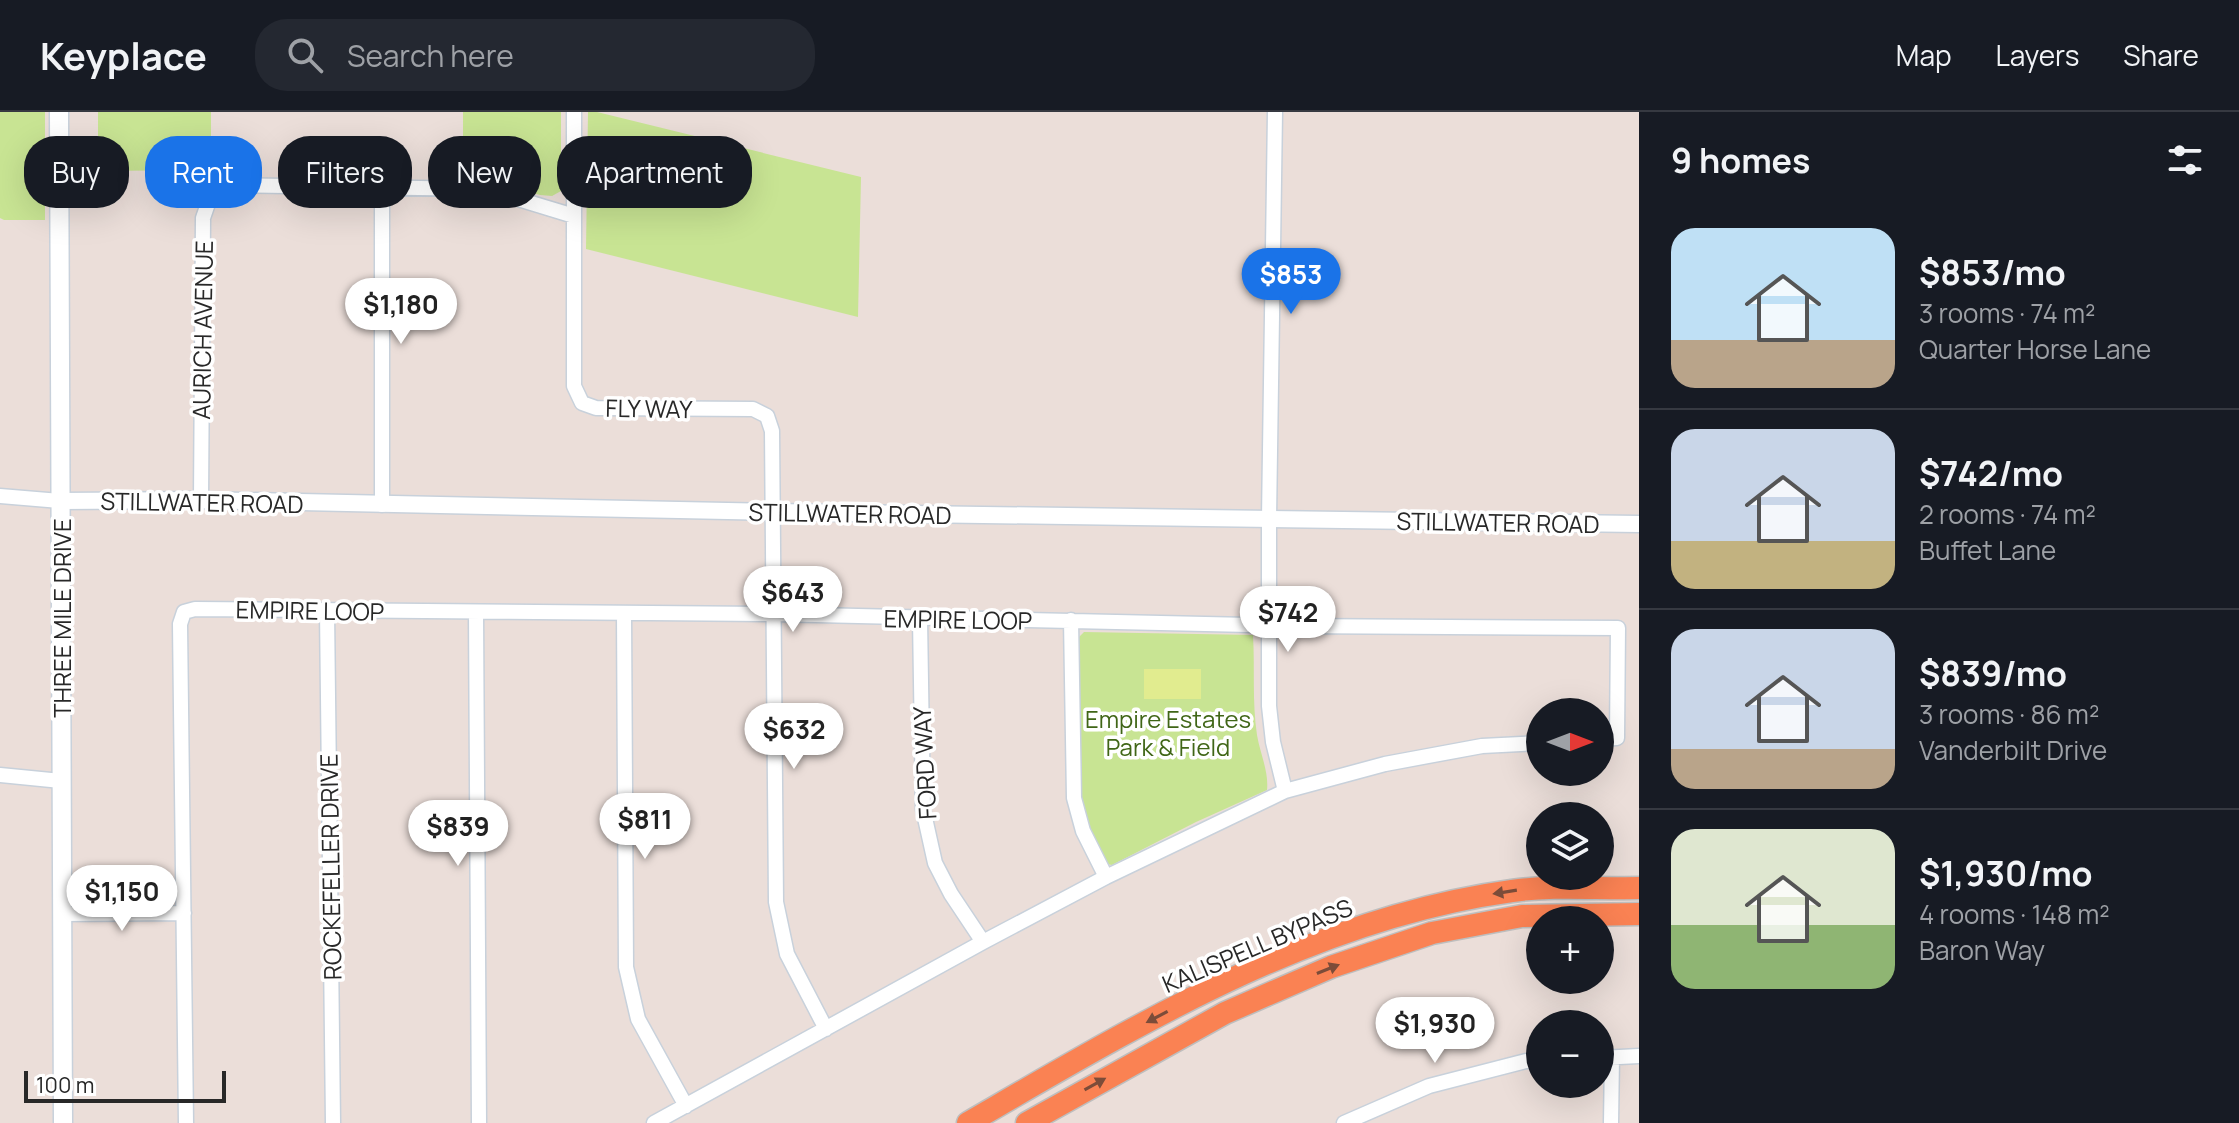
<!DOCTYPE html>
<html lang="en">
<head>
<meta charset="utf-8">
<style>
  body { margin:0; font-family:Manrope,sans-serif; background:#242831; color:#f1f3f6; height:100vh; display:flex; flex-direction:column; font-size:30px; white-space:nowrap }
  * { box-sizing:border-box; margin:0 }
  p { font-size:26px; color:#9ea1a6 }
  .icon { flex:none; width:44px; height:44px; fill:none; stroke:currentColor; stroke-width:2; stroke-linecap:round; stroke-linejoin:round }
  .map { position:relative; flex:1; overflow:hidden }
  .panel { display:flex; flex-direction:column; background:#171b24; width:600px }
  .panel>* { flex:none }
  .hud { position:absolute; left:24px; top:24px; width:760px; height:72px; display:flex; gap:16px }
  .needle { width:52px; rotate:90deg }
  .controls { position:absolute; left:1526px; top:586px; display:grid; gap:16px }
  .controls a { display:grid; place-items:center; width:88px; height:88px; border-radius:50%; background:#171b24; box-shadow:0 8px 32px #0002; font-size:40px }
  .scale { position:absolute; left:24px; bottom:20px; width:202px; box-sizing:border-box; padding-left:8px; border:4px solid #282828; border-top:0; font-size:22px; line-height:28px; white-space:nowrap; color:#282828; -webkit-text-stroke:6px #fff; paint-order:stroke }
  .price { position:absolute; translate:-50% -68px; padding:0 18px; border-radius:28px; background:#fff; color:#222; font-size:26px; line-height:52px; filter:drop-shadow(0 2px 4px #0008) }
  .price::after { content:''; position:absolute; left:50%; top:48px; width:24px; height:18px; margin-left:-12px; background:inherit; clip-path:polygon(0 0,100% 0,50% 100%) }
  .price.active { background:#1a73e8; color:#fff }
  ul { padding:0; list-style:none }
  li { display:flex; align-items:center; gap:24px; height:200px; padding:0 32px }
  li+li { border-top:2px solid #363941 }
  li span { display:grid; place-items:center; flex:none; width:224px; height:160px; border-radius:24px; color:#555 }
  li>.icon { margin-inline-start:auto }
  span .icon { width:96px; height:96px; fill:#fffc; stroke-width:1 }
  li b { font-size:34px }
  h2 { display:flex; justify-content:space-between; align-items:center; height:96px; padding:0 32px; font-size:34px }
  .pill { padding:0 28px; border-radius:32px; background:#171b24; box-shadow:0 8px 32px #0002; font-size:28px; line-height:72px }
  .pill.active { background:#1a73e8; color:#fff }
  header { display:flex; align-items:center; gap:48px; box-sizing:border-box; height:112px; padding:0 40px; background:#171b24; border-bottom:2px solid #363941 }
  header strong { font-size:38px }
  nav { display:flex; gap:44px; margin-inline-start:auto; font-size:28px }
  .search { width:560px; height:72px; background:#242831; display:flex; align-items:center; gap:20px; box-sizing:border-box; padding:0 28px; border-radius:32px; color:#9ea1a6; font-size:30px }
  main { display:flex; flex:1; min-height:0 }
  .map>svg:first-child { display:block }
  .green { fill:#c8e493 }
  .pitch { fill:#e1ec8f }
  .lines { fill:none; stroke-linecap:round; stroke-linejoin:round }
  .minor-casing { stroke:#c8d1db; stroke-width:17 }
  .tertiary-casing { stroke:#c8d1db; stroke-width:19 }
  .secondary-casing { stroke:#c8d1db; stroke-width:21 }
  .trunk-casing { stroke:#bebebe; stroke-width:25 }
  .minor { stroke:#fff; stroke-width:14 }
  .tertiary { stroke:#fff; stroke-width:16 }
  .secondary { stroke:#fff; stroke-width:18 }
  .trunk { stroke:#fa8253; stroke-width:22 }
  .oneway { fill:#7c4c39 }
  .labels { text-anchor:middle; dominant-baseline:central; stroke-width:7; stroke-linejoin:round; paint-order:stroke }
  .street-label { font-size:24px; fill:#282828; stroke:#fff }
  .park-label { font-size:24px; fill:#406617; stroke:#fff }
</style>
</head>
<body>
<header>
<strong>Keyplace</strong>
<div class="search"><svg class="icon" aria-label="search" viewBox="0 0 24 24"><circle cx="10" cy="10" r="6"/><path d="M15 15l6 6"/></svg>Search here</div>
<nav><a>Map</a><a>Layers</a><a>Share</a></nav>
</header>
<main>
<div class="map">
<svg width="1639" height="1011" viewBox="0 0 1639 1011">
  <rect width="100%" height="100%" fill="#ebded9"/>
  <path class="green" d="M0 0H45V108H4L0 106Z
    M98 0H211V58L98 59Z
    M463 0H561V79L552 84 540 83 463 60Z
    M588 0H597L861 65 858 205 586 137Z
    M1084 520 1253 523C1255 557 1252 589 1257 623 1260 641 1269 660 1267 678L1196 710 1112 753 1107 752 1083 703 1081 682 1079 525Z"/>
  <path class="pitch" d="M1144 557H1201V587H1144Z"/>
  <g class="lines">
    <defs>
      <path id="minor" d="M574 0V274L582 291 596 296 753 297 767 304 772 319 776 790 787 842 826 917
        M1275 0 1269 407V594L1273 630 1285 679
        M382 75V393
        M0 384 60 389
        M201 388 203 106 211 83 230 73 485 77 574 104
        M327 499 333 1011
        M476 500 479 1011
        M624 501 626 855 638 907 686 994
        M920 506 923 697 935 751 951 782 983 830
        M1071 508 1074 686 1083 719 1106 765
        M0 663 61 669
        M61 802 184 801
        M1600 946 1639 944
        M186 1011 180 512 184 500 195 497 773 502 1289 514 1618 516 1617 626 1600 627
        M654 1011 983 830 1106 765 1285 679 1385 652 1482 634 1540 631
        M1344 1011 1429 974 1526 949H1540
        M1611 1011 1612 945"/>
      <path id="tertiary" d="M60 389 201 388 773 400 1639 412"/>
      <path id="secondary" d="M59 0 63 1011"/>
      <path id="trunk" d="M968 1011C1139 912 1313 806 1512 779 1553 773 1597 777 1639 776
        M1027 1011 1225 901 1331 855 1432 821 1522 804 1639 802"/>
    </defs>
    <use href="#minor" class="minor-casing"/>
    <use href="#tertiary" class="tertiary-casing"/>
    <use href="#secondary" class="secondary-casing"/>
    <use href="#trunk" class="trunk-casing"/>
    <use href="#minor" class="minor"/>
    <use href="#tertiary" class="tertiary"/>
    <use href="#secondary" class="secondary"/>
    <use href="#trunk" class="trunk"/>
  </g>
  <defs><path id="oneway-solid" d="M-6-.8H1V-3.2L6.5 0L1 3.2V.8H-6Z" transform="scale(2)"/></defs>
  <g class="oneway">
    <use href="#oneway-solid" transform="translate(1505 780) rotate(171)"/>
    <use href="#oneway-solid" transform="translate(1328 857) rotate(-22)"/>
    <use href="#oneway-solid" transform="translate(1157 905) rotate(152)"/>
    <use href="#oneway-solid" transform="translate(1095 972) rotate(-29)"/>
  </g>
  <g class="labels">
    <g class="street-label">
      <text transform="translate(202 218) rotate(-89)">AURICH AVENUE</text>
      <text transform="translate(649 296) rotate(1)">FLY WAY</text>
      <text transform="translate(202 390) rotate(1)">STILLWATER ROAD</text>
      <text transform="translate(850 401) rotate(1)">STILLWATER ROAD</text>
      <text transform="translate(1498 410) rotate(1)">STILLWATER ROAD</text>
      <text transform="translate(310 498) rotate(1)">EMPIRE LOOP</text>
      <text transform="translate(61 506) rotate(-90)">THREE MILE DRIVE</text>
      <text transform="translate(958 507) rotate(1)">EMPIRE LOOP</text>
      <text transform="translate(924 651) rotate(-93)">FORD WAY</text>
      <text transform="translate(330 755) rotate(-91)">ROCKEFELLER DRIVE</text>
      <text transform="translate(1257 833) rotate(-23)">KALISPELL BYPASS</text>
    </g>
    <g class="park-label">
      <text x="1168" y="606">Empire Estates<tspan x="1168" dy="28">Park &amp; Field</tspan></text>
    </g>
  </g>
</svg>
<div class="controls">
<a><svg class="needle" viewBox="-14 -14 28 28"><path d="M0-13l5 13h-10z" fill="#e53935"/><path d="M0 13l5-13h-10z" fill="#9ea1a6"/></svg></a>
<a><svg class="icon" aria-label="layers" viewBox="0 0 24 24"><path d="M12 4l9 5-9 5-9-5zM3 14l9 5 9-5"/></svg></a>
<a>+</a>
<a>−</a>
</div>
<div class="scale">100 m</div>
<b class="price active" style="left:1291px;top:204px">$853</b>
<b class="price" style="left:401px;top:234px">$1,180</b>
<b class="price" style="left:793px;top:522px">$643</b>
<b class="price" style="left:1288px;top:542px">$742</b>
<b class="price" style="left:794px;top:659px">$632</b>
<b class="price" style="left:645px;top:749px">$811</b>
<b class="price" style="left:458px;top:756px">$839</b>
<b class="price" style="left:122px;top:821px">$1,150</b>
<b class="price" style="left:1435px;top:953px">$1,930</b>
<div class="hud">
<a class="pill">Buy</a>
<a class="pill active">Rent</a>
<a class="pill">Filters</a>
<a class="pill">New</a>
<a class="pill">Apartment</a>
</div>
</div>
<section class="panel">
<h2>9 homes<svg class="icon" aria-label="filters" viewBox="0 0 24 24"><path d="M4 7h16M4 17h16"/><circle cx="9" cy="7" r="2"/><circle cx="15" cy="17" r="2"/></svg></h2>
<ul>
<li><span style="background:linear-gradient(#bfe0f5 70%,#b9a48a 0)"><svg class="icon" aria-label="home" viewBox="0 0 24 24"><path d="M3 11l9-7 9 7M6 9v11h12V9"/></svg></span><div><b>$853/mo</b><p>3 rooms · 74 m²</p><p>Quarter Horse Lane</p></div></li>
<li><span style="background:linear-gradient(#c9d6e8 70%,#c2b280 0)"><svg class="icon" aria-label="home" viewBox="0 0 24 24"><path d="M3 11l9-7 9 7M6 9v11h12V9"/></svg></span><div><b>$742/mo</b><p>2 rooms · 74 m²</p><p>Buffet Lane</p></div></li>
<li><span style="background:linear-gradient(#c9d6e8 75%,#b9a48a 0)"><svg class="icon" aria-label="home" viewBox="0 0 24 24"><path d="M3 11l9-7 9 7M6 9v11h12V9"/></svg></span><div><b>$839/mo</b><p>3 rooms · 86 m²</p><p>Vanderbilt Drive</p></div></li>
<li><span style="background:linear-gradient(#dfe7d0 60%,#8fb573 0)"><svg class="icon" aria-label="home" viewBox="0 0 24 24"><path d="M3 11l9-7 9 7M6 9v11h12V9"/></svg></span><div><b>$1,930/mo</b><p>4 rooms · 148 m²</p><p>Baron Way</p></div></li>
</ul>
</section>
</main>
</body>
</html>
